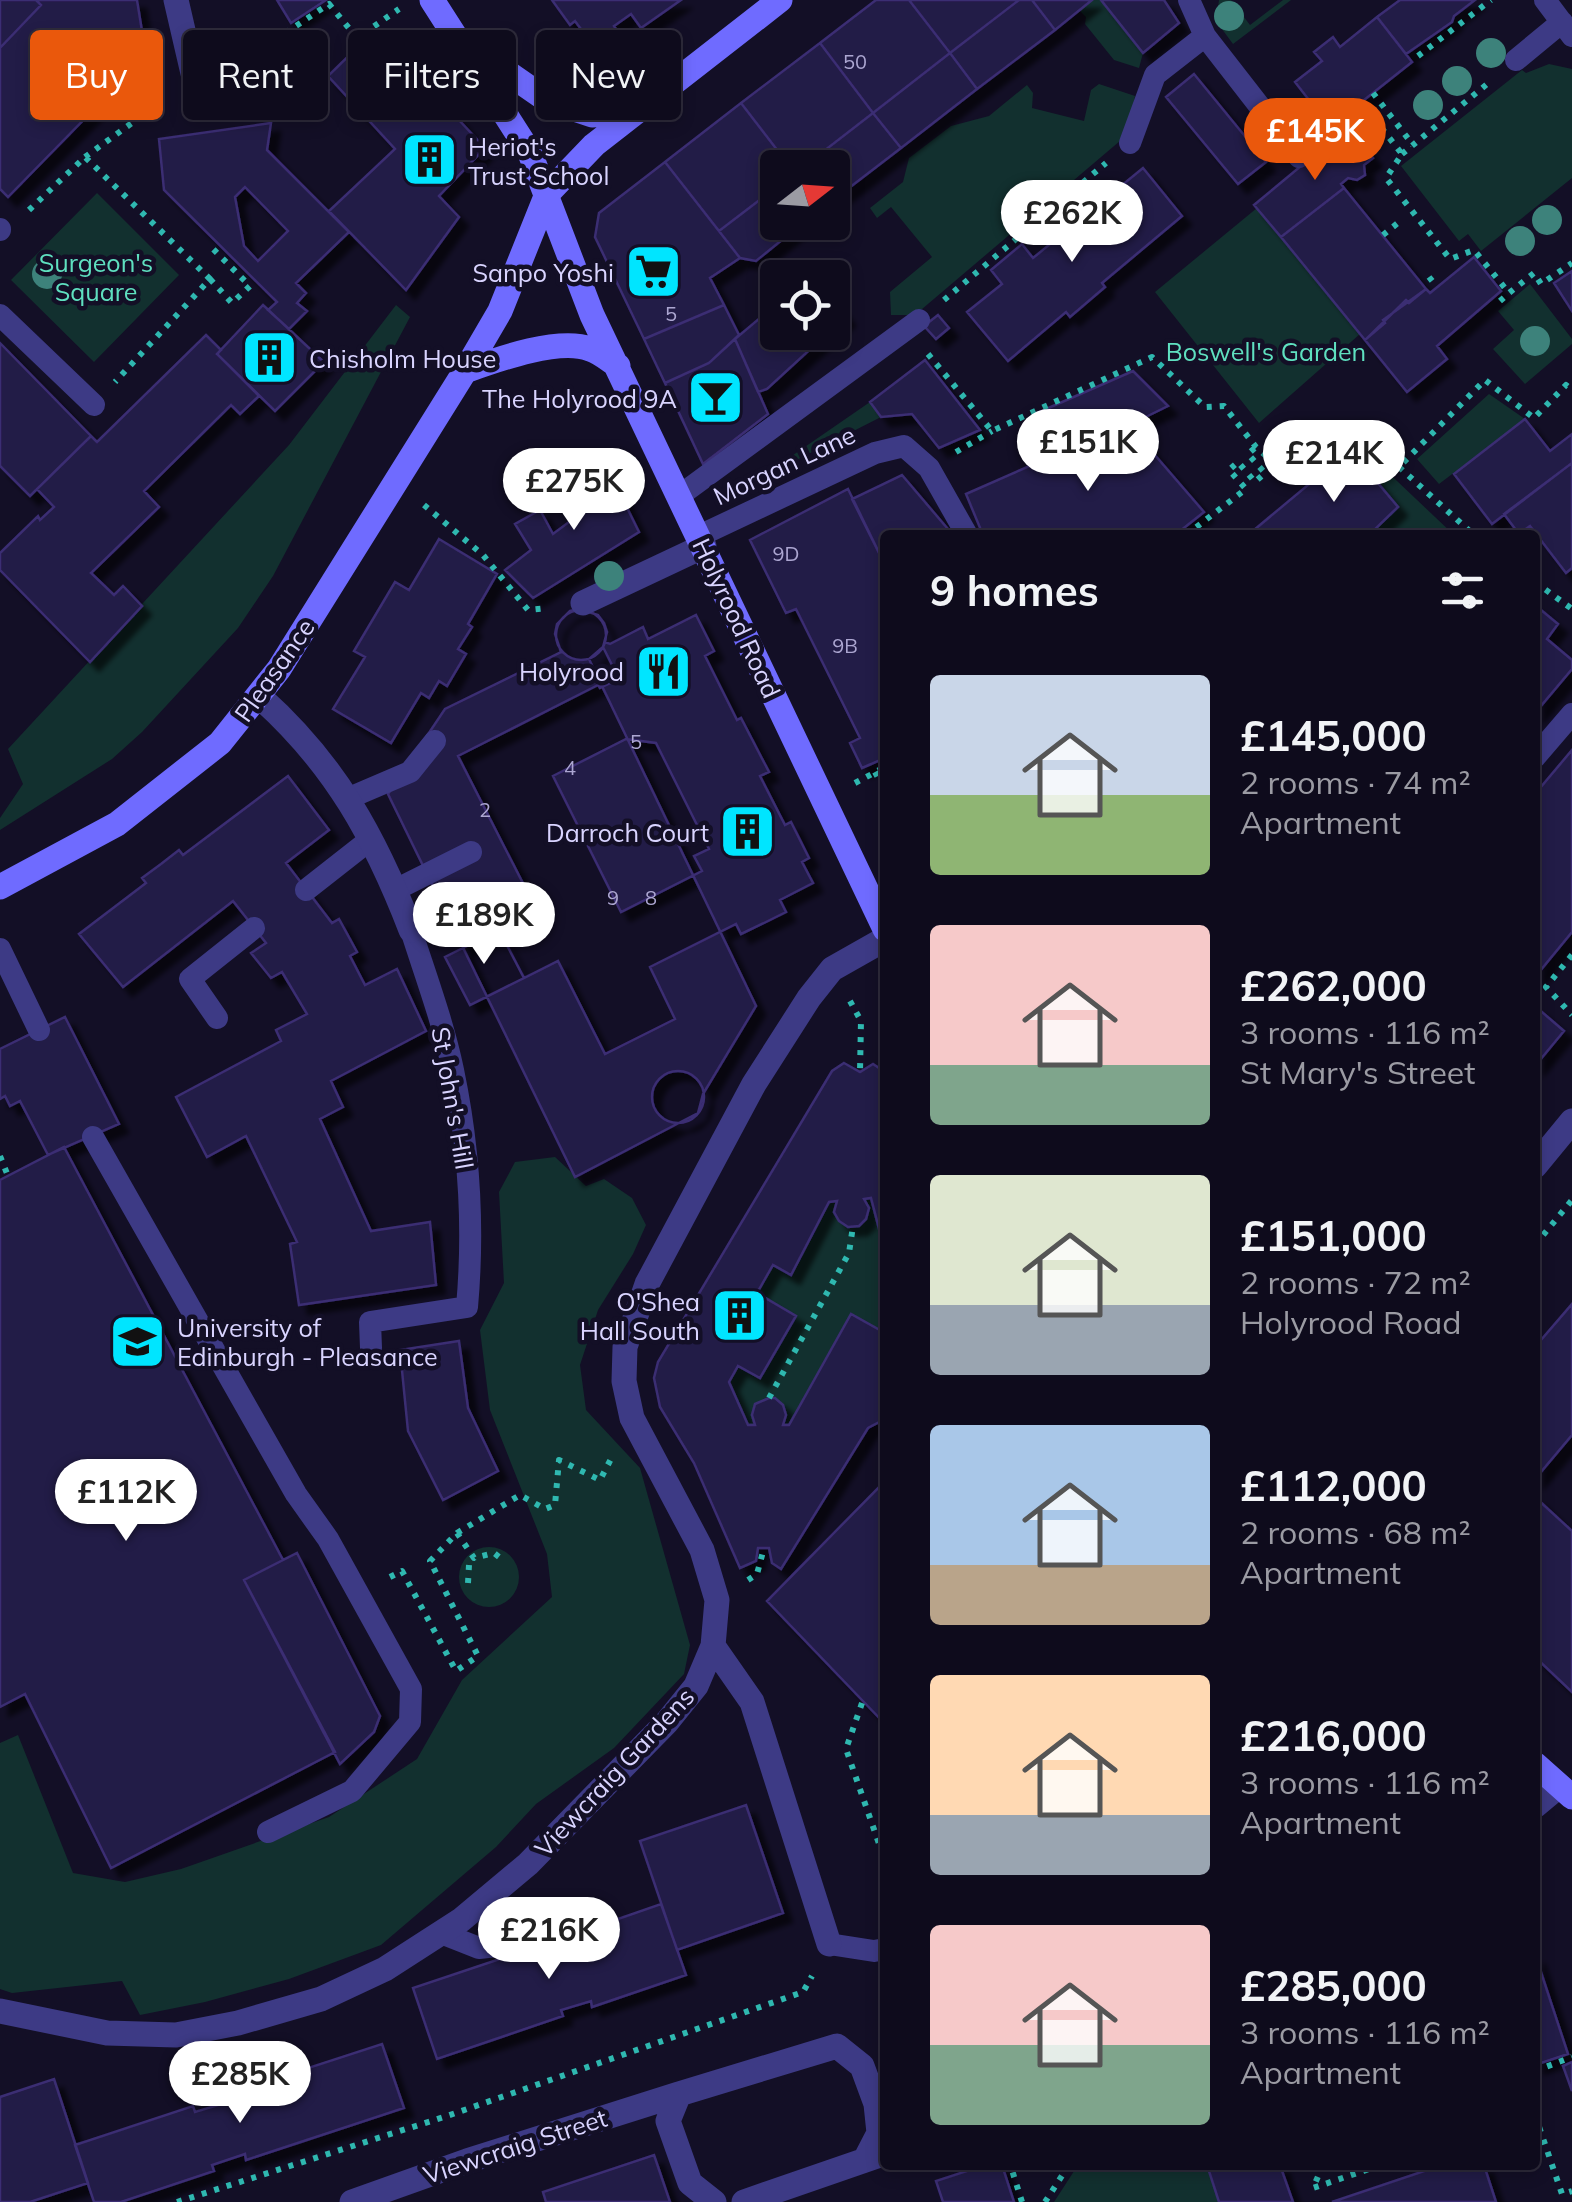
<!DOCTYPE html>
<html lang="en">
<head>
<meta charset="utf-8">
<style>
  body { margin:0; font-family:Mulish,sans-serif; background:#1c1929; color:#f1f3f6; height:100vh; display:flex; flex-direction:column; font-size:38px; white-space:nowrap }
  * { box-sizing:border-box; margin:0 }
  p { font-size:32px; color:#9b9ba3 }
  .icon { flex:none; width:55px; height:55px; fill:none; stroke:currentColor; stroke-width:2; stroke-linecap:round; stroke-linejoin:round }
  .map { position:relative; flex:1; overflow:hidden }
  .side { position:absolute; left:880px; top:530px; width:660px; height:1640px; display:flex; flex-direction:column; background:#0e0b1c; border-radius:10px; box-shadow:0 5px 15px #0003,0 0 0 2px #2e2b3b }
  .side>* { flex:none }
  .top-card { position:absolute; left:30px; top:30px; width:700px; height:90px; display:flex; gap:20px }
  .needle { width:65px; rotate:73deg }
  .tools { position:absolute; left:760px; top:150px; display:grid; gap:20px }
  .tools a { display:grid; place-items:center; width:90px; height:90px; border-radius:10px; background:#0e0b1c; box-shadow:0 5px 15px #0003,0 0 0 2px #2e2b3b; font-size:50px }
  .price { position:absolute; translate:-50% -85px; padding:0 22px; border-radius:35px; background:#fff; color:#222; font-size:32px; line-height:65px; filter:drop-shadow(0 2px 5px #0008) }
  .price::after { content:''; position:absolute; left:50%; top:60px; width:30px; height:22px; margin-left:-15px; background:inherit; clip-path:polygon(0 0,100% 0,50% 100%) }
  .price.active { background:#ea580c; color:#fff }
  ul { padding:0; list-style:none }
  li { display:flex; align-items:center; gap:30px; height:250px; padding:0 50px }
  li span { display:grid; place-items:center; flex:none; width:280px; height:200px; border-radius:10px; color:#555 }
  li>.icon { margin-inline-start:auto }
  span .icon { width:120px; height:120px; fill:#fffc; stroke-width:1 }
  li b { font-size:42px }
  h2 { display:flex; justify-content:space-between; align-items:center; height:120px; padding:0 50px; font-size:42px }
  .pill { padding:0 35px; border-radius:10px; background:#0e0b1c; box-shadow:0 5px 15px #0003,0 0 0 2px #2e2b3b; font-size:35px; line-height:90px }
  .pill.active { background:#ea580c; color:#fff }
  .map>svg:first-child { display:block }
  .green { fill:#12302f }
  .building { fill:#241b47; stroke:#3b2d73; stroke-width:2.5; fill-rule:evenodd; filter:url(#shadow) }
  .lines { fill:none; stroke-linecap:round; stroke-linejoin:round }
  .path { stroke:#2fb8b0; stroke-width:6; stroke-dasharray:5 8; stroke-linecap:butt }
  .lane { stroke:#3d3a85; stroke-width:22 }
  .street { stroke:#3d3a85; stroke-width:25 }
  .secondary { stroke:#6f6bff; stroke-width:25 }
  .tree { fill:#3d827b }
  .labels { text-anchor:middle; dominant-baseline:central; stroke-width:9; stroke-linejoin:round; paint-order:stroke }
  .number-label { font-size:20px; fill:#aca6d1 }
  .poi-label { font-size:25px; fill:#d9d4ff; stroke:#130f26; text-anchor:end }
  .park-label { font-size:25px; fill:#5fe0c0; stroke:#130f26 }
  .street-label { font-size:25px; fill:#d9d4ff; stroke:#130f26 }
</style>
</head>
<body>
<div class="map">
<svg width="1572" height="2202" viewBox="0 0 1572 2202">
  <defs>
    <filter id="shadow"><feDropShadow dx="9" dy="9" stdDeviation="2.5" flood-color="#0009"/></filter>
  </defs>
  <rect width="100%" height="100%" fill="#130f26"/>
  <path class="green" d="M1092 0H1101L1143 53 1139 68 1114 60 1085 24 1086 17 1079 10Z
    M1219 0H1231L1250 25 1283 0H1291L1233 44 1216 21Z
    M1549 64 1572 69V178L1481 251 1468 234 1459 241 1401 166 1522 70 1526 73Z
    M1099 84 1135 96 1127 135 915 315H891L890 292 932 257 891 207 877 218 870 208 903 182 909 158 951 126 989 116 1027 85 1033 93 1032 108 1084 121 1091 90Z
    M97 193 179 275 94 362 11 280Z
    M1257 208 1360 334 1259 423 1155 292Z
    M1530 284 1572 339V344L1525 384 1493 349 1514 330 1498 311Z
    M396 305 410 317 273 576 238 628 142 732 112 759 0 830V818L23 784 8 749 289 445Z
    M1489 394 1525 419 1439 484 1417 459Z
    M870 402 881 417 757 480Z
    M1358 444 1454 535H1369L1397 507 1350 450Z
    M555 1157 586 1186 604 1179 632 1198 646 1225 633 1254 598 1310 580 1365 586 1410 640 1468 690 1645 684 1674 614 1748 536 1804 496 1847 381 1945 289 1979 205 2002 140 2015 122 1981 12 1993 0 1989V1743L18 1735 73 1873 125 1882 181 1869 329 1817 417 1759 462 1680 552 1597 547 1554 490 1410 480 1330 504 1283 499 1192 515 1162Z
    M871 1198 885 1252V1333L851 1315 789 1425H783L774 1398C757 1398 750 1408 755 1425H748L729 1382 738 1366 761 1378 796 1317 757 1293 773 1265 791 1274 829 1202 837 1201C828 1237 880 1232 864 1199Z
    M459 1577a30 30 0 1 1 60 0a30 30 0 1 1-60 0Z
    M1078 2165H1207L1219 2202H1054Z"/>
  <path class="building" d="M0 0H36L41 5 0 48Z
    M36 0H137L146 56 8 197 0 189V48L41 5Z
    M277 0H326L291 23Z
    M552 0H681L641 28 631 14 614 26 618 32 617 42 605 50 595 48 575 21 570 25Z
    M876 0H909L950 53 873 113 820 43Z
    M909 0H1019L950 53Z
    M1019 0H1032L1055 30 977 89 950 53Z
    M1032 0H1092L1055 30Z
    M1101 0H1164L1179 23 1143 53Z
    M1400 0H1475L1454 16 1452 22 1406 54 1377 17Z
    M1377 17 1412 62 1330 127 1295 82 1322 61 1314 52 1333 37 1340 47Z
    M375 30 485 148 439 196 459 217 406 290 329 211 395 149 328 76Z
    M820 43 873 113 802 168H791L741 103Z
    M950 53 977 89 901 148 873 113Z
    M1194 74 1266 162 1238 184 1166 97Z
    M741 103 791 168H778V186L719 231 665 162Z
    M873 113 901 148 832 201V168H802Z
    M271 123 267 150 349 232 296 283 306 293 297 303 307 311 289 329 268 310 277 302 164 190 159 139ZM245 187 288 231 258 261 244 246 235 197Z
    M1348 127 1373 158 1364 165 1365 175 1357 180 1348 178 1341 184 1344 188 1281 237 1254 205Z
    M665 162 740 258 710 278 724 305 644 339 595 237 599 213Z
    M1143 168 1182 216 1102 283 1105 287 1070 317 1066 312 1008 361 967 312 1002 284 991 270 1022 244 1033 258Z
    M778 186V222H804L756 261 740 258 719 231Z
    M1344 188 1426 289 1383 320 1385 323 1365 340 1281 237Z
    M1474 257 1501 291 1437 346 1447 359 1407 392 1365 340 1406 300 1409 303 1426 289 1430 293Z
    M1572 271V311L1554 283Z
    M832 298 846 317 832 329Z
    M778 303V332H829L767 389 758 392 735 339Z
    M263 305 324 362 275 411 217 354Z
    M724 305 739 335 709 363 665 383 644 339Z
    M938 315 949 328 936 339 924 326Z
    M206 335 221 350 217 354 259 396 240 414 231 405 144 491 159 507 91 573 114 595 123 586 142 606 90 662 0 570V553L38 516 40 520 54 507 37 489 91 436 97 442Z
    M735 339 768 414 703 464 665 383 709 363Z
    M0 343 91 436 30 496 0 466Z
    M925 360 980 430 939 448 912 414 881 417 870 402Z
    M1133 371 1168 406 1070 454 1068 449 1056 454 1037 413Z
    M1525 419 1550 451 1572 434V463L1492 524 1454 474Z
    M1129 425 1204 512 1175 535H1104L1100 530 1090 535H983L966 494 1068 449 1070 454Z
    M1350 450 1398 507 1369 535H1248Z
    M604 461 639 532 533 598 505 570 531 550 515 524 540 510 553 534 573 519 560 497 584 474Z
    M1572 463V568L1566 573 1530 526 1519 534 1504 514Z
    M902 475 953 535H885V565L852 499Z
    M848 489 885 565V758L862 768 850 743 860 738 796 609 786 613 750 540Z
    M439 539 497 574 468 624 472 627 458 649 466 654 447 686 439 681 429 698 421 693 391 743 333 709 365 657 354 651 395 582 409 590Z
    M1535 605 1558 624 1547 639 1572 660V669L1535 713Z
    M580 609 598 615 604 623 607 632 603 647 589 659 756 1006 703 1094 698 1113 575 1177 388 794 445 709 561 652 555 634 557 624 570 611Z
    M556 635a25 25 0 1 1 50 0a25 25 0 1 1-50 0Z
    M696 615 714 651 705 656 737 720 741 718 769 772 760 776 785 825 791 822 809 858 802 862 813 883 780 900 786 912 766 922 741 934 736 924 650 967 675 1019 605 1054 558 961 524 978 499 930 495 920 532 901 458 756 598 685 600 688 619 679 603 647 605 642 610 644 643 627 648 639ZM626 739 656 743 709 849 694 856 702 871 621 912 553 776Z
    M1572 750V932L1535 977V794Z
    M288 776 329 830 286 863 332 923 339 919 357 952 350 956 365 985 397 969 426 1031 331 1081 343 1107 320 1119 371 1231 430 1222 436 1285 299 1305 290 1244 297 1242 246 1136 207 1157 176 1097 281 1041 276 1030 307 1014 282 972 271 978 251 953 266 943 233 901 123 987 79 934 146 883 142 878 161 864 179 850 183 855Z
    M499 930 524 978 470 1005 445 957Z
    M1535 1006 1564 1031 1535 1066Z
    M65 1017 119 1124 48 1155 20 1101 10 1106 5 1096 0 1099V1049Z
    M844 1063 860 1072 873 1064 885 1072V1252L871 1198 864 1199 869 1208 866 1219 859 1226 848 1227 839 1221 834 1212 837 1201 829 1202 791 1275 773 1265 757 1293 796 1316 760 1378 738 1366 729 1382 748 1425H755L752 1415 755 1404 769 1398H775L783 1405 786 1415 783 1425H789L851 1314 885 1333V1419L868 1428 781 1569 772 1563 769 1548H758L756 1561 740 1568 694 1463 660 1407 654 1378 658 1362 832 1071Z
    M652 1097a26 26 0 1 1 52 0a26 26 0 1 1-52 0Z
    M64 1147 283 1560 244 1580 335 1752 111 1868 25 1694 0 1707V1180Z
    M1572 1304V1435L1535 1479V1347Z
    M459 1341 468 1408 498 1471 443 1500 408 1431 400 1350Z
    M885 1481V1724L767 1601Z
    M1535 1497 1572 1531V1692L1535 1657Z
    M297 1553 380 1716 374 1732 340 1764 244 1580Z
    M746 1805 783 1913 677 1950 640 1841Z
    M661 1904 686 1975 592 2007 591 2001 561 2010 563 2016 437 2059 413 1988 539 1946 542 1952 572 1942 569 1936Z
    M1535 1954 1568 2054 1535 2065Z
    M382 2044 404 2108 246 2160 245 2154 212 2165 214 2171 121 2202H94L75 2145 193 2106 195 2112 225 2103 222 2096Z
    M1572 2062V2091L1563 2066Z
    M54 2079 88 2183 30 2202H0V2097Z
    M654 2155 670 2202H546L543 2192Z
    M985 2165H1002L1014 2202H943L936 2181Z
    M1207 2165H1280L1293 2202H1219Z
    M1442 2165H1484L1496 2202H1332Z"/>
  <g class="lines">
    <path class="path" d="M1418 56 1491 0
      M229 65 269 44 329 4 357 38 399 9
      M1373 93 1413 145
      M1324 138 1365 107 1402 154 1386 178 1450 259 1474 250 1509 293 1534 273 1541 284 1572 263
      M1402 154 1492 80
      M85 157 165 99
      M29 210 85 157 210 279 115 382
      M1383 235 1399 222
      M1429 277 1437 287
      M210 279 232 303 250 286 212 248
      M944 300 1106 163
      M1500 301 1509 293
      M928 354 992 431 1152 357 1205 407 1224 406 1256 447 1285 473 1350 425 1399 467 1485 380 1534 418 1566 385 1572 390
      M956 452 992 431
      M1399 467 1474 535
      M424 505 483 555 528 610 547 608
      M1186 535 1246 489 1229 470 1238 462 1255 482 1265 473 1248 454 1256 447
      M1535 582 1572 609
      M875 772 885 791
      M855 783 885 767
      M1572 955 1546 987 1572 1015
      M850 1001 861 1021 860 1072
      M0 1156 8 1176
      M1535 1245 1572 1200
      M769 1398 849 1253 853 1226
      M457 1533 474 1558 494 1553 503 1560
      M390 1577 402 1571 456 1671 478 1656 430 1561 457 1533 520 1495 545 1509 555 1505 559 1460 600 1480 613 1455
      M748 1580 757 1574 764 1548
      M468 1583 469 1565 474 1558
      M862 1703 846 1749 885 1861
      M1535 2071 1572 2057
      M1535 2115 1562 2194 1572 2191
      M1018 2165 1011 2167 1022 2202
      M1323 2165 1313 2188 1381 2165
      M177 2202 447 2116 803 1992 812 1976
      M1045 2202 1069 2165"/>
    <path class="lane" d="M1189 0 1205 36 1299 157
      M1545 0 1572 36
      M1516 60 1562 22
      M1130 143 1155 75 1205 36
      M0 229V230
      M0 315 94 405
      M679 496 919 320
      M699 536 875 453 904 446 929 468 967 535
      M1535 757 1572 714
      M349 798 410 772 435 741
      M306 890 371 839
      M395 890 471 852
      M0 949 39 1030
      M217 1018 190 979 254 928
      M93 1137 296 1494 328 1539 411 1689 410 1722 352 1791 268 1832
      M371 1348 370 1322 467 1307C474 1229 469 1147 453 1070 443 1022 426 977 411 930
      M441 1933 479 1948 517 1944 588 1915
      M829 1944 874 1951 885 1949"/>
    <path class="street" d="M176 0 195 82
      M583 603 704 546
      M260 697C335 764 375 837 411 930
      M1535 1166 1572 1121
      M713 1646 752 1702 829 1944
      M1535 1806 1559 1786
      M0 2011 107 2033 176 2035 238 2023 321 1999 385 1969 461 1920 528 1864 667 1722 696 1686 713 1646 717 1600 702 1550 632 1418 624 1381 625 1347 647 1284 754 1084 809 998 832 969 885 939
      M352 2202 467 2161 679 2094
      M714 2202 690 2183 668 2121 679 2094 837 2046 862 2066 876 2104 879 2133 865 2160
      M744 2202 880 2155"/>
    <path class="secondary" d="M432 0 530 153 592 315 885 929
      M469 46 547 100 592 115 635 112
      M465 371C496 360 558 337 590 349 600 352 609 360 618 366
      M0 887 117 824 220 743 279 669 465 371 500 311 547 194 594 145 780 0
      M1535 1764 1572 1797"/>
  </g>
  <g class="tree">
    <circle cx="1229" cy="16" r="15"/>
    <circle cx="1491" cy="53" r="15"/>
    <circle cx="1457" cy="81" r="15"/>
    <circle cx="1428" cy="105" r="15"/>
    <circle cx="1547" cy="220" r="15"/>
    <circle cx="1520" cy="241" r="15"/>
    <circle cx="47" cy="274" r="15"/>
    <circle cx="1535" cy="341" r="15"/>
    <circle cx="609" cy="576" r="15"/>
  </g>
  <defs>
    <symbol id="building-square" viewBox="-11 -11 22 22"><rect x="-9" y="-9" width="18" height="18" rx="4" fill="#00e5ff" stroke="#130f26"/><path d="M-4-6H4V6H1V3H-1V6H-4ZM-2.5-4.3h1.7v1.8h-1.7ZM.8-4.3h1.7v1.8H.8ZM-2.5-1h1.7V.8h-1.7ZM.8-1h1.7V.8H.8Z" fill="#111"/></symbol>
    <symbol id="supermarket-square" viewBox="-11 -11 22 22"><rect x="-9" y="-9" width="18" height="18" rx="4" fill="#00e5ff" stroke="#130f26"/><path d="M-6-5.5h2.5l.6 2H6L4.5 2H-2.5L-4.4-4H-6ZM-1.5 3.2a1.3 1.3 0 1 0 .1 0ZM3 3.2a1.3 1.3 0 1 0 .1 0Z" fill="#111"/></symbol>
    <symbol id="bar-square" viewBox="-11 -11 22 22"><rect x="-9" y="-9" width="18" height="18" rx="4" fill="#00e5ff" stroke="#130f26"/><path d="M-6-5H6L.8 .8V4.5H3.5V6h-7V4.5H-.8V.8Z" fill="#111"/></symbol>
    <symbol id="restaurant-square" viewBox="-11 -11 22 22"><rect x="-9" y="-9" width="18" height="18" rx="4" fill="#00e5ff" stroke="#130f26"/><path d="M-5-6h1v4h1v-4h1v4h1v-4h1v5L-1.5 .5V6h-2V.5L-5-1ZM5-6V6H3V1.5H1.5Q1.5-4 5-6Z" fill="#111"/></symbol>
    <symbol id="university-square" viewBox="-11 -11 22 22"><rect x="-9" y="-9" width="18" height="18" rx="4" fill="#00e5ff" stroke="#130f26"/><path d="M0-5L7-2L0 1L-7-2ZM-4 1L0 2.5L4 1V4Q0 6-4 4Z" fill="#111"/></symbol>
  </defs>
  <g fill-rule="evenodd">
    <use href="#building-square" x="398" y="128" width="63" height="63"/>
    <use href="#supermarket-square" x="622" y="240" width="63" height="63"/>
    <use href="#building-square" x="238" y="326" width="63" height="63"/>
    <use href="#bar-square" x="684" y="366" width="63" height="63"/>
    <use href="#restaurant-square" x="632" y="640" width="63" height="63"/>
    <use href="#building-square" x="716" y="800" width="63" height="63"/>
    <use href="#building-square" x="708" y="1284" width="63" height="63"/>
    <use href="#university-square" x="106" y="1310" width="63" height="63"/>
  </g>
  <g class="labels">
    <g class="number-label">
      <text x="855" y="61">50</text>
      <text x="671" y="313">5</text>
      <text x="786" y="553">9D</text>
      <text x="845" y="645">9B</text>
      <text x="636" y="741">5</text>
      <text x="570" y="767">4</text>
      <text x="485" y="809">2</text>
      <text x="613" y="897">9</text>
      <text x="651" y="897">8</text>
    </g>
    <g class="poi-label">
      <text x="468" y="146" text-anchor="start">Heriot's<tspan x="468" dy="29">Trust School</tspan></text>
      <text x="614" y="272">Sanpo Yoshi</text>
      <text x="309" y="358" text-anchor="start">Chisholm House</text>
      <text x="677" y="398">The Holyrood 9A</text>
      <text x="624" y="671">Holyrood</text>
      <text x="709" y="832">Darroch Court</text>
      <text x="700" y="1301">O'Shea<tspan x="700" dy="29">Hall South</tspan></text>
      <text x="177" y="1327" text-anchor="start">University of<tspan x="177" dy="29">Edinburgh - Pleasance</tspan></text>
    </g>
    <g class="park-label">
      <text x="96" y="262">Surgeon's<tspan x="96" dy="29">Square</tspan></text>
      <text x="1266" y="351">Boswell's Garden</text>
    </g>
    <g class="street-label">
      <text transform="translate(784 465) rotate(-25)">Morgan Lane</text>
      <text transform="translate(737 618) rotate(65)">Holyrood Road</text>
      <text transform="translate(274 670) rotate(-55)">Pleasance</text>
      <text transform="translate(453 1098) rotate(80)">St John's Hill</text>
      <text transform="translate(614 1772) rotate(-47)">Viewcraig Gardens</text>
      <text transform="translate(515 2146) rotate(-18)">Viewcraig Street</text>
    </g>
  </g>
</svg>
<div class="tools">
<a><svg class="needle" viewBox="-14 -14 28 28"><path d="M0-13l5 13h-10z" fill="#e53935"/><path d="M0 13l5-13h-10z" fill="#9b9ba3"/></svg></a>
<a><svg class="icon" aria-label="locate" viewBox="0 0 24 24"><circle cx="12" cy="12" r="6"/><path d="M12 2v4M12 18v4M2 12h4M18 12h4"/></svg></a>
</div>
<b class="price active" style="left:1315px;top:183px">£145K</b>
<b class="price" style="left:1072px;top:265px">£262K</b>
<b class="price" style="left:1088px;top:494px">£151K</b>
<b class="price" style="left:1334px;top:505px">£214K</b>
<b class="price" style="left:574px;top:533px">£275K</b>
<b class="price" style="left:484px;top:967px">£189K</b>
<b class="price" style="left:126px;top:1544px">£112K</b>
<b class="price" style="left:549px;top:1982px">£216K</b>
<b class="price" style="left:240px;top:2126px">£285K</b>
<div class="top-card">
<a class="pill active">Buy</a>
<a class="pill">Rent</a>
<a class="pill">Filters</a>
<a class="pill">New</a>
</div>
<section class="side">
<h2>9 homes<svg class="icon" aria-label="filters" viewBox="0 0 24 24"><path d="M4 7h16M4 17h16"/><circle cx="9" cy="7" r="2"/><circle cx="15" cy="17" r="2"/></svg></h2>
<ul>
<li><span style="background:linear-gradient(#c9d6e8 60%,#8fb573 0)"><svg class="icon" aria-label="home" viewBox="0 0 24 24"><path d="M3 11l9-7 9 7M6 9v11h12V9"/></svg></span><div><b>£145,000</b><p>2 rooms · 74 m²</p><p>Apartment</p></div></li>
<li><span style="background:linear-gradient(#f6c9c9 70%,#7fa58c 0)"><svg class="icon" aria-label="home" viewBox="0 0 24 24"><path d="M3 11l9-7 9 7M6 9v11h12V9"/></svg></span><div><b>£262,000</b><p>3 rooms · 116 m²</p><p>St Mary's Street</p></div></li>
<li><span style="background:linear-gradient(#dfe7d0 65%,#9aa5b1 0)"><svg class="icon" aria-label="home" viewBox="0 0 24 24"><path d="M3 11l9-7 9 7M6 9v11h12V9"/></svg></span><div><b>£151,000</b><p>2 rooms · 72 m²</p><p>Holyrood Road</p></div></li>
<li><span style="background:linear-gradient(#a9c7e8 70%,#b9a48a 0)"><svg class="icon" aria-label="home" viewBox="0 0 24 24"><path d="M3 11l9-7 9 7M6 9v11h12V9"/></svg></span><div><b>£112,000</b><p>2 rooms · 68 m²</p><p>Apartment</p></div></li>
<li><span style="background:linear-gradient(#ffd9b3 70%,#9aa5b1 0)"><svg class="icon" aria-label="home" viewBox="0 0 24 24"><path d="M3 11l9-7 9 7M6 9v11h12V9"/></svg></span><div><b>£216,000</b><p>3 rooms · 116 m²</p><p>Apartment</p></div></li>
<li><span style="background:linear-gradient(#f6c9c9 60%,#7fa58c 0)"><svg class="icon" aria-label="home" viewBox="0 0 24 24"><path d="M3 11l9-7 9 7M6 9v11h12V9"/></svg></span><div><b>£285,000</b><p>3 rooms · 116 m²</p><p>Apartment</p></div></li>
</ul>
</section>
</div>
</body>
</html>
